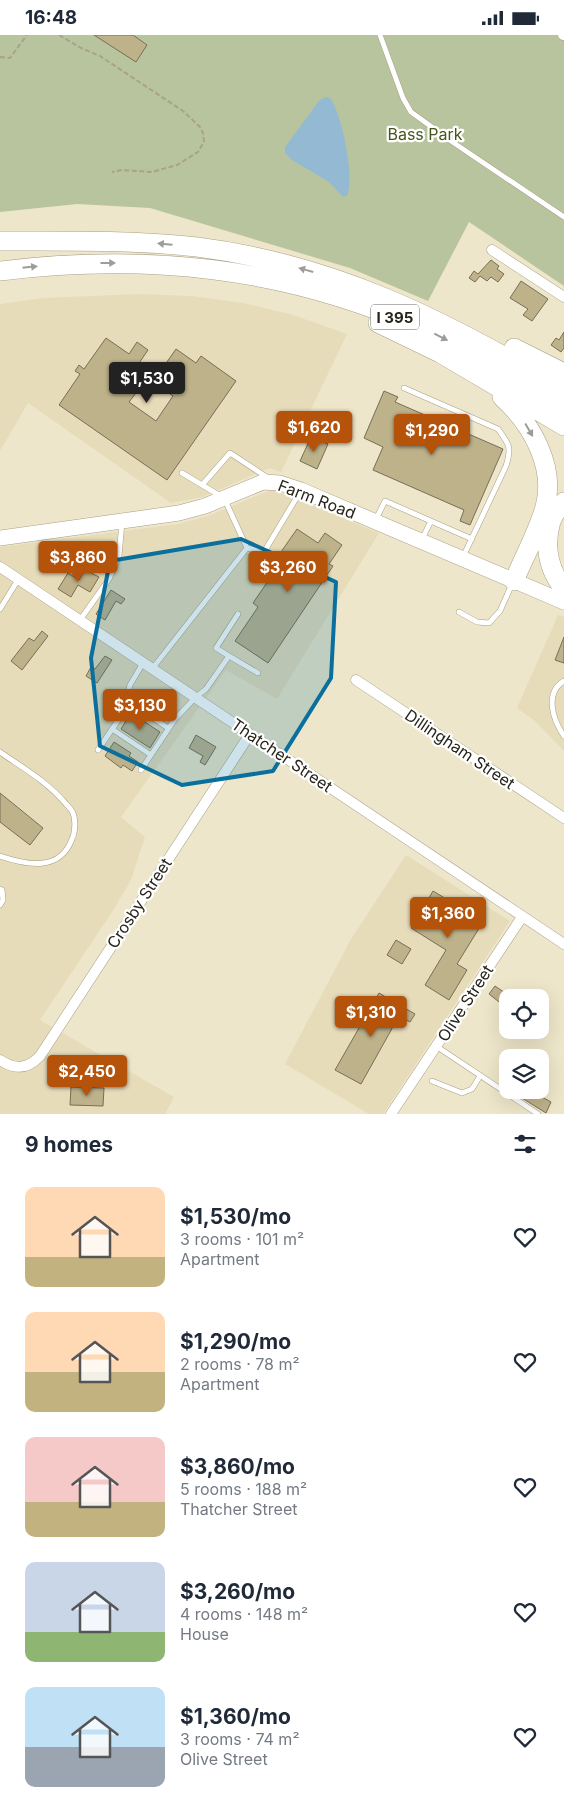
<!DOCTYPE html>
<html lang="en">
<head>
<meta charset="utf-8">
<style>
  body { margin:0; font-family:Inter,sans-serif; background:#f2f2f3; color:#1f2937; height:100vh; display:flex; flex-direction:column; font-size:19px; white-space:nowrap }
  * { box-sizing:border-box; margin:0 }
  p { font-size:16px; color:#747a83 }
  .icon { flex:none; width:28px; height:28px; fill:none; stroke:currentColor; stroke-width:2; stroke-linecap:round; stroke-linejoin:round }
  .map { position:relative; height:1079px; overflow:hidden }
  .sheet { display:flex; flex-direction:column; background:#fff; flex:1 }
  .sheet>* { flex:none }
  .tools { position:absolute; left:499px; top:954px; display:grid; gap:10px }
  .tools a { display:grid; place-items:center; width:50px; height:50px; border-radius:10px; background:#fff; box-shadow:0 5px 20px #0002; font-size:25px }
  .price { position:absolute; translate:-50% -42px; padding:0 11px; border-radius:5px; background:#b45309; color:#fff; font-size:16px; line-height:32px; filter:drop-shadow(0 1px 2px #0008) }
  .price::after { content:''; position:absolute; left:50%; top:30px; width:15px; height:11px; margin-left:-8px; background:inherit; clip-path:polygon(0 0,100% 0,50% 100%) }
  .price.current { background:#222; color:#fff }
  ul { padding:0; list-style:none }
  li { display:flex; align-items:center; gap:15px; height:125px; padding:0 25px }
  li span { display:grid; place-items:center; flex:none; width:140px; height:100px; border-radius:10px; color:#555 }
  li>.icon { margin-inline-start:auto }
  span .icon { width:60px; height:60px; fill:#fffc; stroke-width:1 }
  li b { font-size:21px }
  h2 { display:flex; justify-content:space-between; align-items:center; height:60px; padding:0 25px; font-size:21px }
  .status { display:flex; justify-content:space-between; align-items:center; height:35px; padding:0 25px; background:#fff; direction:ltr }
  .status svg { height:14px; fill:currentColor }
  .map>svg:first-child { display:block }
  .built { fill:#e7dcb9 }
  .green { fill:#b8c49e }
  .water { fill:#94bad3 }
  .building { fill:#beb28b; stroke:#776f56 }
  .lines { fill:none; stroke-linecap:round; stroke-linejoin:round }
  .lane-casing { stroke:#a8a085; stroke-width:6 }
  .street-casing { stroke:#a8a085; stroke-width:11 }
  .secondary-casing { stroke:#a8a085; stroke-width:16 }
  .highway-casing { stroke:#a8a085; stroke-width:20 }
  .path { stroke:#a8a28c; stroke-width:2; stroke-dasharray:5 2.5; stroke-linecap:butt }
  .lane { stroke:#fff; stroke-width:5 }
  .street { stroke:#fff; stroke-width:10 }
  .secondary { stroke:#fff; stroke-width:15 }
  .highway { stroke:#fff; stroke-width:19 }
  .oneway { fill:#9e9c98 }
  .marked { fill:#0a6f9d; fill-opacity:0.2; stroke:#0a6f9d; stroke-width:4; stroke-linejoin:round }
  .labels { text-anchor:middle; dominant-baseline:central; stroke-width:4.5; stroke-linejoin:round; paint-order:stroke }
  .shield { fill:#fff; stroke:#68665f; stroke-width:1 }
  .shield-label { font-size:15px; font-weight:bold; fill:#27241a }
  .park-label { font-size:16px; fill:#47551a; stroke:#fff }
  .street-label { font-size:16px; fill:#27241a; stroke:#fff }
</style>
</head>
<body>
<div class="status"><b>16:48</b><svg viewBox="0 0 49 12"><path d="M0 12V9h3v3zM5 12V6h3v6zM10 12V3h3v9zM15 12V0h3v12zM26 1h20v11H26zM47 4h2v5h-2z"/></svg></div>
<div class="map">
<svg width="564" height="1079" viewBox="0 0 564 1079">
  <rect width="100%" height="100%" fill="#eee6ca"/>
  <path class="built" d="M139 259 192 261 243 268 290 279 347 299 281 437 269 433 202 462 171 468 28 368 0 416V269L43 263Z
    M273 454 379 498 277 664 226 635 121 782 145 802 131 845 112 877 40 985 174 1062 165 1079H0V512L178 489 208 481Z
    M558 580 564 582V716L535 686 517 673Z
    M406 820 510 886 383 1079H369L285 1029 351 904Z"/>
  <path class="green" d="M0 0H564V251L469 187 428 266 350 233 150 173 77 169 0 177Z"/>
  <path class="water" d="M325 62 330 63C342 79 355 142 347 161L343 162 329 147 292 125 285 118V112L319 66Z"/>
  <path class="building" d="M94 0H133L147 10 136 27Z
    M491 225 499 231 497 234 504 239 498 247 491 242 487 246 480 241 475 247 469 243 474 236 478 239Z
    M521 246 548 264 532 286 523 280 528 274 510 263Z
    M564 297V313L561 317 551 310 556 303 559 305Z
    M106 303 129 319 137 307 148 315 124 350 136 358 129 367 156 386 173 361 153 347 176 314 196 328 201 321 236 346 167 445 59 370 80 339 75 336 79 330 84 334Z
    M384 356 398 362 395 367 503 414 470 490 460 486 464 475 373 435 383 412 364 403Z
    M311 402 328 409 317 434 300 426Z
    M297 494 318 508 325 498 342 510 329 529 333 531 268 628 235 606 258 572 253 568 286 520 281 517Z
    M85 535 99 542 90 557 78 550 71 562 58 554 68 538 79 545Z
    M111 555 125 564 121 569 116 566 105 585 96 579Z
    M42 596 48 601 22 635 11 626 29 603 34 606Z
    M564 602V628L555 625Z
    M105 621 112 625 97 648 86 641 91 632 95 634Z
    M131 678 160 697 150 713 121 694Z
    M196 700 216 712 205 730 200 727 203 721 189 713Z
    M114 707 131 718 129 721 138 727 132 736 123 730 121 733 105 721Z
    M0 758 43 793 30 810 0 787Z
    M433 856 458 871 461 866 486 882 457 929 467 935 449 965 425 950 446 915 411 893Z
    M396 905 411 914 402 929 387 920Z
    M495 951 508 960V974L489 959Z
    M379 958 415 979 410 987 399 981 361 1049 335 1035Z
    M71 1052 104 1053 103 1071 70 1070Z
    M515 1055H539L543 1057 542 1062 551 1067 546 1078 514 1058Z"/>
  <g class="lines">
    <defs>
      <path id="lane" d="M380 0 403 63 411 77 454 108 564 182
        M404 353 498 394C509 409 512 412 506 431L463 522
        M182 438 202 450
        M375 486 385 466 472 504
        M421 506 431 486
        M247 513 264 517 300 457
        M0 574 18 545
        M459 577 477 587 489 588 500 576 512 549
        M80 585 109 544 119 521 122 487
        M229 621 216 613 238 579
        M152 634 247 513 224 463 202 450 230 418 268 443
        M564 646C544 658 553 685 564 701
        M126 665 168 693
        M112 694 151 720
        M98 715 123 678 130 650 143 628
        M0 717C23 733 48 747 66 769 68 771 72 775 73 778 76 785 75 798 72 804 60 837 27 830 0 821
        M141 735 175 684 196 662 206 654 229 621 258 638
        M0 854 2 855 3 865 0 870
        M436 1011 538 1079
        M432 1046 462 1058 472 1054 480 1041"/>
      <path id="street" d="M563 0H564
        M492 215 564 262
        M0 532 564 909
        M356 645 564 783
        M0 1025C15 1035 28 1034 40 1021L250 699
        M391 1079 522 882"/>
      <path id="secondary" d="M0 503 179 478 205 471 263 447 280 448 301 455 564 567"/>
      <path id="highway" d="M0 206C66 206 131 205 197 212 334 229 447 286 564 356
        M0 236C145 218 284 232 419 292 469 314 516 344 564 373
        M378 288 440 318 564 391
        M514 313 564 338
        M502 362C531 388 556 431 545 472 538 497 524 522 514 546
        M551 486C544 511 548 534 564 554
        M545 498 555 478 564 467"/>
    </defs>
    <use href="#lane" class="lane-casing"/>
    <use href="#street" class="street-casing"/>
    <use href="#secondary" class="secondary-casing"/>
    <use href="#highway" class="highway-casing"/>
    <path class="path" d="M59 0 81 13 100 21 183 76 200 92 203 98 204 107 198 117 177 130 152 137 122 135 112 137
      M0 22 10 23 27 0"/>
    <use href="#lane" class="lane"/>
    <use href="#street" class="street"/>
    <use href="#secondary" class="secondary"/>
    <use href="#highway" class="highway"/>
  </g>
  <defs><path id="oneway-solid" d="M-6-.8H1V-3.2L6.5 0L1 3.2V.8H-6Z" transform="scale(1.25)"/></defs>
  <g class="oneway">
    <use href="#oneway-solid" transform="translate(165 209) rotate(-175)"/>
    <use href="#oneway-solid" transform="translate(108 228)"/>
    <use href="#oneway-solid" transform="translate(30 232) rotate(-6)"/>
    <use href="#oneway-solid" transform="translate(306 235) rotate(-164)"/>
    <use href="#oneway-solid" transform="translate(441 302) rotate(27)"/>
    <use href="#oneway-solid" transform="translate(529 395) rotate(60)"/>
  </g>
  <path class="marked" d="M241 504 336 547 331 643 273 736 182 750 100 711 91 623 110 526Z"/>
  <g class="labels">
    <rect class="shield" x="371" y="269.5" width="48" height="25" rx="4"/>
    <g class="shield-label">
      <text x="395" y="282">I 395</text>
    </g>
    <g class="park-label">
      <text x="425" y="99">Bass Park</text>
    </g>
    <g class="street-label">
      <text transform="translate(317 464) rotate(21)">Farm Road</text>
      <text transform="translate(460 714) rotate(34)">Dillingham Street</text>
      <text transform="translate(282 720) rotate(34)">Thatcher Street</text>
      <text transform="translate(139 868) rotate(-57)">Crosby Street</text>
      <text transform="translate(465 968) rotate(-57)">Olive Street</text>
    </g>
  </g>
</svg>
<div class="tools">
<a><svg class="icon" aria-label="locate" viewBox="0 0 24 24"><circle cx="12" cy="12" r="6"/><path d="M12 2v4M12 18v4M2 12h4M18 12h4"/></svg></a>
<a><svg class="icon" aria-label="layers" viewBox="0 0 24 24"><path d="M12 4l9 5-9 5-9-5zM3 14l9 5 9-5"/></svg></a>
</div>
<b class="price current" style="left:147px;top:369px">$1,530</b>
<b class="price" style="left:314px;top:418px">$1,620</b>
<b class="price" style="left:432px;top:421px">$1,290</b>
<b class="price" style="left:78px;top:548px">$3,860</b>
<b class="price" style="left:288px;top:558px">$3,260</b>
<b class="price" style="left:140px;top:696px">$3,130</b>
<b class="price" style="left:448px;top:904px">$1,360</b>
<b class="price" style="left:371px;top:1003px">$1,310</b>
<b class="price" style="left:87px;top:1062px">$2,450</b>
</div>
<section class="sheet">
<h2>9 homes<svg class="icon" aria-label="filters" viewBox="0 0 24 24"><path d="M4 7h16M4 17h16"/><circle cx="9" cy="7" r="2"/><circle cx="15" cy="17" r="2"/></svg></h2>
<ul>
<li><span style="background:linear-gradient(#ffd9b3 70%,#c2b280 0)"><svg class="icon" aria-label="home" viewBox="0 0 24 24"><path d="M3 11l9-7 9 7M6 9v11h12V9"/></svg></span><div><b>$1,530/mo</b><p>3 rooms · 101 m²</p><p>Apartment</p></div><svg class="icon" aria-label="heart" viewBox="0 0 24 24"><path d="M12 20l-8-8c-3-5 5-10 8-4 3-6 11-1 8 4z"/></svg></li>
<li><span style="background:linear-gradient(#ffd9b3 60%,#c2b280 0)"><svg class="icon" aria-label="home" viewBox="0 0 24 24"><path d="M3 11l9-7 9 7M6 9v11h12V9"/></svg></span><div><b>$1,290/mo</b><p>2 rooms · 78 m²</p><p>Apartment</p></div><svg class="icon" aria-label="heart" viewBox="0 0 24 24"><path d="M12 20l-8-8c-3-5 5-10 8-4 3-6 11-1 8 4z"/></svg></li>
<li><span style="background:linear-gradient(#f6c9c9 65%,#c2b280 0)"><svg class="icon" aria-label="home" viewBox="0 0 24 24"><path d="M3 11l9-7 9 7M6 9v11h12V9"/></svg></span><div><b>$3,860/mo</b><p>5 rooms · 188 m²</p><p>Thatcher Street</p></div><svg class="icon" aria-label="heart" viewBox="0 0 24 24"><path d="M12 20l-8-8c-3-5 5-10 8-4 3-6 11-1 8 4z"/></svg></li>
<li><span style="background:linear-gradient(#c9d6e8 70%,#8fb573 0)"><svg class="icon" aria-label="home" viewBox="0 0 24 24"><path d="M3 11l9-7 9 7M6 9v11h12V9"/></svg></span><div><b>$3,260/mo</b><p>4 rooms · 148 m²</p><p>House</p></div><svg class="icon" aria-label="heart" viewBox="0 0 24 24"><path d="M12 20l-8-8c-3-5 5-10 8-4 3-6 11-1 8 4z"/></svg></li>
<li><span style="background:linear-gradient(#bfe0f5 60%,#9aa5b1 0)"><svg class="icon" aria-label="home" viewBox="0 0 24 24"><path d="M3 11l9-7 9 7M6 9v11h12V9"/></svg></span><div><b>$1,360/mo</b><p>3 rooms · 74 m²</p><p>Olive Street</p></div><svg class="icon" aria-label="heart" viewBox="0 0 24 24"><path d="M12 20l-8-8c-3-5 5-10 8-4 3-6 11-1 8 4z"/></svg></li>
</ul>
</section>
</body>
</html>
